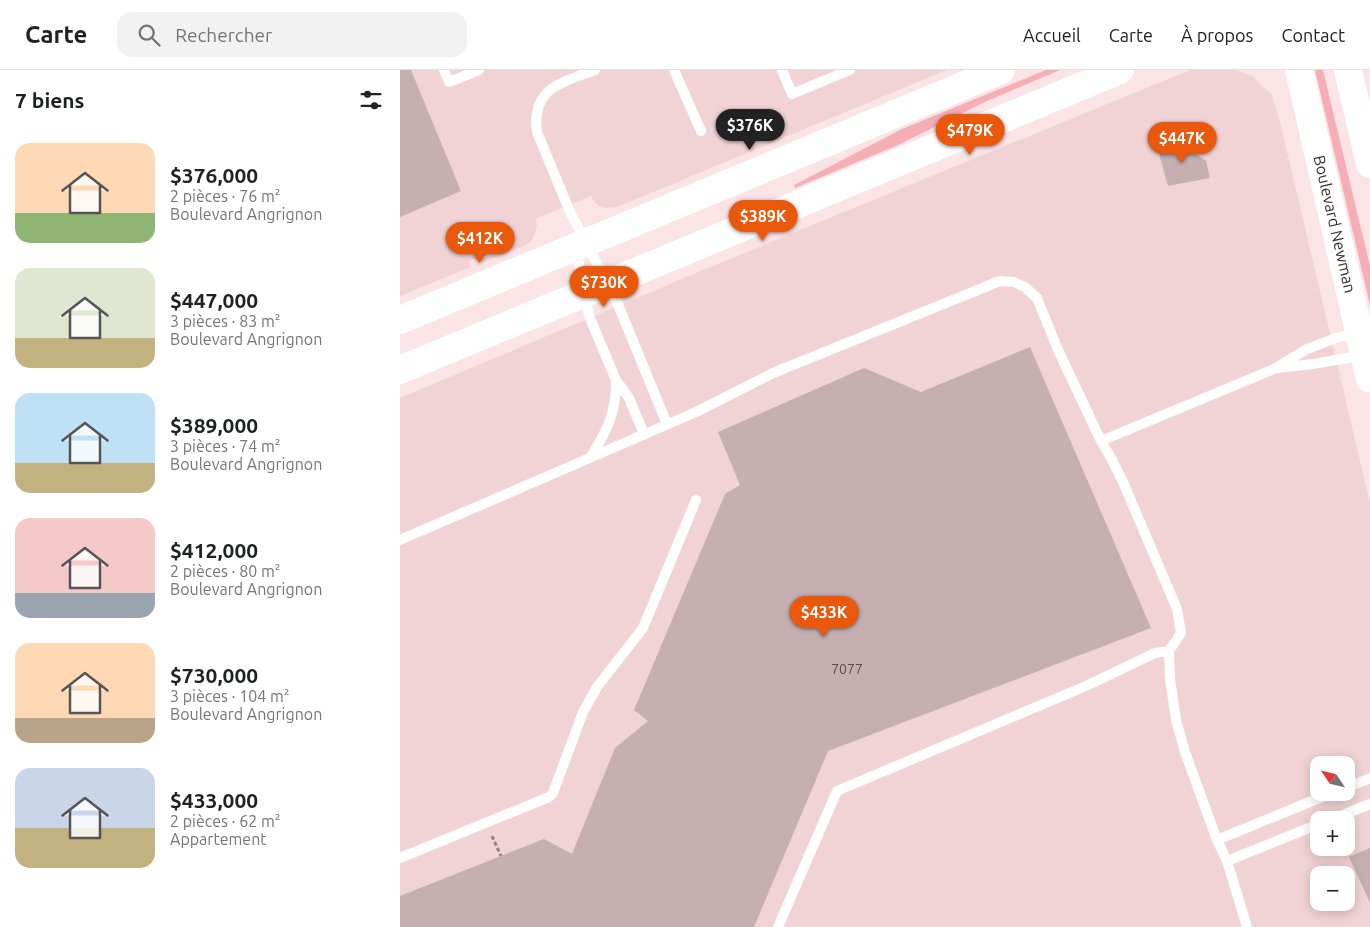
<!DOCTYPE html>
<html lang="fr">
<head>
<meta charset="utf-8">
<style>
  body { margin:0; font-family:Ubuntu,sans-serif; background:#f2f2f2; color:#202124; height:100vh; display:flex; flex-direction:column; font-size:19px; white-space:nowrap }
  * { box-sizing:border-box; margin:0 }
  p { font-size:16px; color:#757577 }
  .icon { flex:none; width:28px; height:28px; fill:none; stroke:currentColor; stroke-width:2; stroke-linecap:round; stroke-linejoin:round }
  .map { position:relative; flex:1; overflow:hidden }
  .side { display:flex; flex-direction:column; background:#fff; width:400px }
  .side>* { flex:none }
  .needle { width:32px; rotate:305deg }
  .fabs { position:absolute; left:910px; top:686px; display:grid; gap:10px }
  .fabs a { display:grid; place-items:center; width:45px; height:45px; border-radius:10px; background:#fff; box-shadow:0 2px 12px #0003; font-size:25px }
  .price { position:absolute; translate:-50% -42px; padding:0 11px; border-radius:18px; background:#ea580c; color:#fff; font-size:16px; line-height:32px; filter:drop-shadow(0 1px 2px #0008) }
  .price::after { content:''; position:absolute; left:50%; top:30px; width:15px; height:11px; margin-left:-8px; background:inherit; clip-path:polygon(0 0,100% 0,50% 100%) }
  .price.active { background:#222; color:#fff }
  ul { padding:0; list-style:none }
  li { display:flex; align-items:center; gap:15px; height:125px; padding:0 15px }
  li span { display:grid; place-items:center; flex:none; width:140px; height:100px; border-radius:15px; color:#555 }
  li>.icon { margin-inline-start:auto }
  span .icon { width:60px; height:60px; fill:#fffc; stroke-width:1 }
  li b { font-size:21px }
  h2 { display:flex; justify-content:space-between; align-items:center; height:60px; padding:0 15px; font-size:21px }
  header { display:flex; align-items:center; gap:30px; box-sizing:border-box; height:70px; padding:0 25px; background:#fff; border-bottom:1px solid #e0e0e0 }
  header strong { font-size:24px }
  nav { display:flex; gap:28px; margin-inline-start:auto; font-size:18px }
  .search { width:350px; height:45px; background:#f2f2f2; display:flex; align-items:center; gap:12px; box-sizing:border-box; padding:0 18px; border-radius:15px; color:#757577; font-size:19px }
  main { display:flex; flex:1; min-height:0 }
  .map>svg:first-child { display:block }
  .built { fill:#f1d3d5; fill-rule:evenodd }
  .green { fill:#f5aeb5 }
  .building { fill:#c5afb1 }
  .lines { fill:none; stroke-linecap:round; stroke-linejoin:round }
  .path { stroke:#938485; stroke-width:3; stroke-dasharray:4 2.5; stroke-linecap:butt }
  .lane { stroke:#fff; stroke-width:10 }
  .secondary { stroke:#fff; stroke-width:28 }
  .labels { text-anchor:middle; dominant-baseline:central; stroke-width:5; stroke-linejoin:round; paint-order:stroke }
  .number-label { font-size:14px; fill:#584d4d }
  .street-label { font-size:16px; fill:#342c2c; stroke:#fff }
</style>
</head>
<body>
<header>
<strong>Carte</strong>
<div class="search"><svg class="icon" aria-label="search" viewBox="0 0 24 24"><circle cx="10" cy="10" r="6"/><path d="M15 15l6 6"/></svg>Rechercher</div>
<nav><a>Accueil</a><a>Carte</a><a>À propos</a><a>Contact</a></nav>
</header>
<main>
<section class="side">
<h2>7 biens<svg class="icon" aria-label="filters" viewBox="0 0 24 24"><path d="M4 7h16M4 17h16"/><circle cx="9" cy="7" r="2"/><circle cx="15" cy="17" r="2"/></svg></h2>
<ul>
<li><span style="background:linear-gradient(#ffd9b3 70%,#8fb573 0)"><svg class="icon" aria-label="home" viewBox="0 0 24 24"><path d="M3 11l9-7 9 7M6 9v11h12V9"/></svg></span><div><b>$376,000</b><p>2 pièces · 76 m²</p><p>Boulevard Angrignon</p></div></li>
<li><span style="background:linear-gradient(#dfe7d0 70%,#c2b280 0)"><svg class="icon" aria-label="home" viewBox="0 0 24 24"><path d="M3 11l9-7 9 7M6 9v11h12V9"/></svg></span><div><b>$447,000</b><p>3 pièces · 83 m²</p><p>Boulevard Angrignon</p></div></li>
<li><span style="background:linear-gradient(#bfe0f5 70%,#c2b280 0)"><svg class="icon" aria-label="home" viewBox="0 0 24 24"><path d="M3 11l9-7 9 7M6 9v11h12V9"/></svg></span><div><b>$389,000</b><p>3 pièces · 74 m²</p><p>Boulevard Angrignon</p></div></li>
<li><span style="background:linear-gradient(#f6c9c9 75%,#9aa5b1 0)"><svg class="icon" aria-label="home" viewBox="0 0 24 24"><path d="M3 11l9-7 9 7M6 9v11h12V9"/></svg></span><div><b>$412,000</b><p>2 pièces · 80 m²</p><p>Boulevard Angrignon</p></div></li>
<li><span style="background:linear-gradient(#ffd9b3 75%,#b9a48a 0)"><svg class="icon" aria-label="home" viewBox="0 0 24 24"><path d="M3 11l9-7 9 7M6 9v11h12V9"/></svg></span><div><b>$730,000</b><p>3 pièces · 104 m²</p><p>Boulevard Angrignon</p></div></li>
<li><span style="background:linear-gradient(#c9d6e8 60%,#c2b280 0)"><svg class="icon" aria-label="home" viewBox="0 0 24 24"><path d="M3 11l9-7 9 7M6 9v11h12V9"/></svg></span><div><b>$433,000</b><p>2 pièces · 62 m²</p><p>Appartement</p></div></li>
</ul>
</section>
<div class="map">
<svg width="970" height="857" viewBox="0 0 970 857">
  <rect width="100%" height="100%" fill="#fbe4e6"/>
  <path class="built" d="M0 0H547L217 137 205 138 199 136 194 131 191 126 135 149 137 155 135 164 132 170 126 175 82 193 79 187 69 191 71 197 0 226Z
    M790 0H836L852 6 872 25 880 52 970 433V857H0V328L315 195ZM919 695H946V722H919ZM919 750H946V778H919ZM919 805H946V832H919Z"/>
  <path class="green" d="M646 0H660L587 31 498 75 395 118 394 115 502 59Z
    M915 0H923L970 196V235Z"/>
  <path class="building" d="M0 0H11L61 121 0 147Z
    M776 71 806 91 810 108 768 116 757 77Z
    M630 277 751 558 428 681 354 857H0V826L144 769 172 784 215 678 248 651 234 640 325 424 340 415 318 362 464 298 521 322Z
    M970 778V833L949 787Z"/>
  <g class="lines">
    <path class="path" d="M92 766 101 786"/>
    <path class="lane" d="M44 0 49 12 79 0
      M195 0C161 13 131 18 137 62L170 142 217 232 267 354
      M274 0 301 61
      M382 0 392 24 450 0
      M176 178 189 246 216 310 229 328 244 364
      M877 298 913 294 964 285
      M701 371 874 299 907 279 936 268 959 262
      M190 388C208 359 216 344 216 310
      M0 470 296 342 373 303 600 211 614 212 625 217 637 228 658 280 701 371 711 388 723 412 777 539 781 563 769 581 770 609 776 650 785 682 817 770 827 791 847 857
      M946 718 970 708
      M930 750 970 734
      M817 770 934 722
      M0 788 149 727 153 723 183 642 197 617 243 558 296 430
      M827 791 919 754
      M378 857 437 721 686 616 755 583 769 581"/>
    <path class="secondary" d="M899 0 970 309
      M948 0 970 94
      M0 250 601 0
      M0 300 720 0"/>
  </g>
  <g class="labels">
    <g class="number-label">
      <text x="447" y="599">7077</text>
    </g>
    <g class="street-label">
      <text transform="translate(935 154) rotate(77)">Boulevard Newman</text>
    </g>
  </g>
</svg>
<div class="fabs">
<a><svg class="needle" viewBox="-14 -14 28 28"><path d="M0-13l5 13h-10z" fill="#e53935"/><path d="M0 13l5-13h-10z" fill="#757577"/></svg></a>
<a>+</a>
<a>−</a>
</div>
<b class="price active" style="left:350px;top:81px">$376K</b>
<b class="price" style="left:570px;top:86px">$479K</b>
<b class="price" style="left:782px;top:94px">$447K</b>
<b class="price" style="left:363px;top:172px">$389K</b>
<b class="price" style="left:80px;top:194px">$412K</b>
<b class="price" style="left:204px;top:238px">$730K</b>
<b class="price" style="left:424px;top:568px">$433K</b>
</div>
</main>
</body>
</html>
